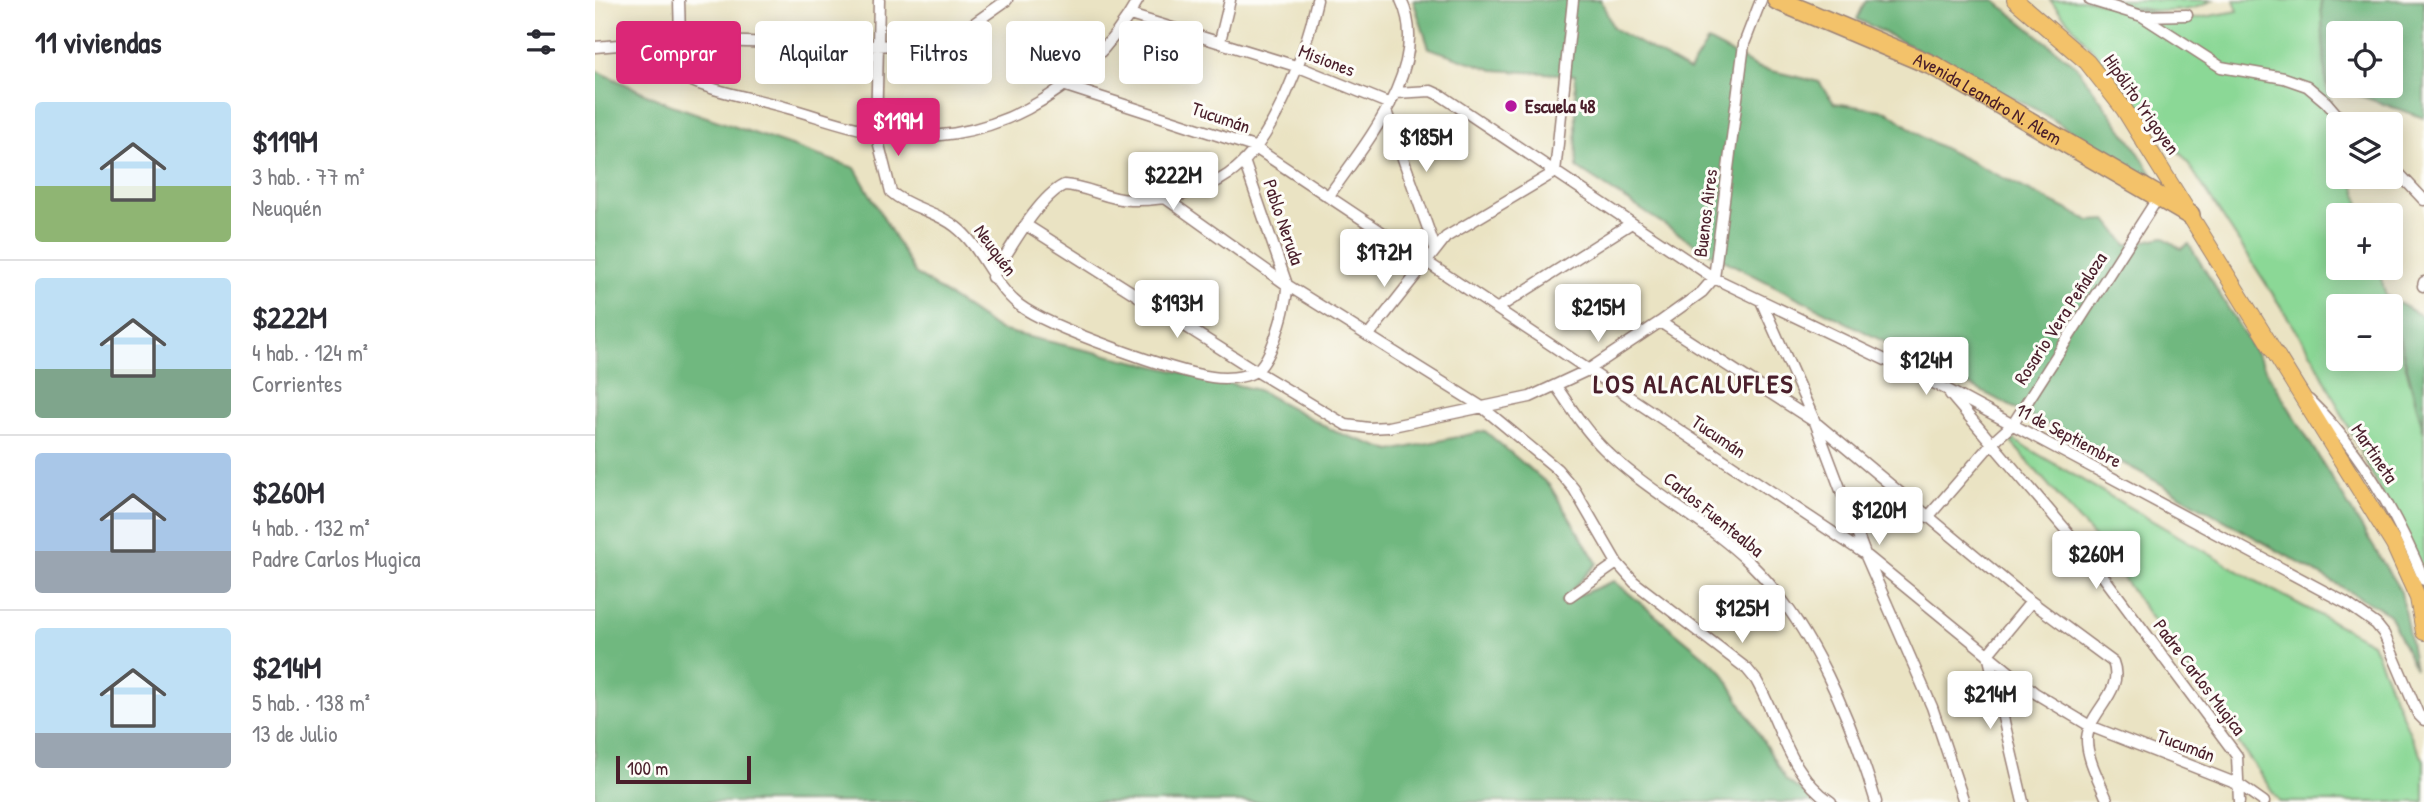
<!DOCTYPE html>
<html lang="es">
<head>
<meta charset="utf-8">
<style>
  body { margin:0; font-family:"Patrick Hand",sans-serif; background:#f7f7f7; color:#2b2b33; height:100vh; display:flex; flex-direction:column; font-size:26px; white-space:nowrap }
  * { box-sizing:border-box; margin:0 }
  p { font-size:23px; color:#7c7c81 }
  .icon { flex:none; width:38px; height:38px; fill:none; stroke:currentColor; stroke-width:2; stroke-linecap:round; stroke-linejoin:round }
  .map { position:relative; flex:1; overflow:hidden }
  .details { display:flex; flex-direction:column; background:#fff; width:595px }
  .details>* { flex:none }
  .hud { position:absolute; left:21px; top:21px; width:665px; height:63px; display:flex; gap:14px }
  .controls { position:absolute; left:1731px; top:21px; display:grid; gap:14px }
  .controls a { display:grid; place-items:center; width:77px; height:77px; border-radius:7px; background:#fff; box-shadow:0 4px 18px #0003; font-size:35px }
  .scale { position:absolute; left:21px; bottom:18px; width:135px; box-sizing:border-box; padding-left:7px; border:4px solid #4a1f2b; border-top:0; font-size:19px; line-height:24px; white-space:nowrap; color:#4a1f2b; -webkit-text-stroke:5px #fdfcf7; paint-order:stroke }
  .price { position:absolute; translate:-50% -60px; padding:0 16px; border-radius:7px; background:#fff; color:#222; font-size:23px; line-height:46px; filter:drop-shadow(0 2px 4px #0008) }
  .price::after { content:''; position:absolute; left:50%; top:42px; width:21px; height:16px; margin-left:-10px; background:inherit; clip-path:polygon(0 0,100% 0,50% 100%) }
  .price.active { background:#db2777; color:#fff }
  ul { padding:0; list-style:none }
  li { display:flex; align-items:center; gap:21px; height:175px; padding:0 35px }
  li+li { border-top:2px solid #e1e1e2 }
  li span { display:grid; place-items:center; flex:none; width:196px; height:140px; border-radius:7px; color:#555 }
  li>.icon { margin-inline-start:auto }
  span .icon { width:84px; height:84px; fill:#fffc; stroke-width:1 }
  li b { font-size:30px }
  h2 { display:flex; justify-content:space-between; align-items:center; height:84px; padding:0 35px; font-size:30px }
  .chip { padding:0 24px; border-radius:7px; background:#fff; box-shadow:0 4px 18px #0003; font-size:24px; line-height:63px }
  .chip.active { background:#db2777; color:#fff }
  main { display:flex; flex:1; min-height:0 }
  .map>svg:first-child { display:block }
  .green { fill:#8bd896; stroke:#6a7c60; stroke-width:2 }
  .forest { fill:#70b87f; stroke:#5d6c55; stroke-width:2; fill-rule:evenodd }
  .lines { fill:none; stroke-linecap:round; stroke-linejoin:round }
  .street-casing { stroke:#9a8177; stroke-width:13 }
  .primary-casing { stroke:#9a8177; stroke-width:18 }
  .highway-casing { stroke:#9a8177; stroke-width:22 }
  .street { stroke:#fff; stroke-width:10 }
  .primary { stroke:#f3c26a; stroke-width:16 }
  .highway { stroke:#f3c26a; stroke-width:19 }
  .poi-dot { fill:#b5179e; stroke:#fdfcf7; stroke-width:2.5 }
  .labels { text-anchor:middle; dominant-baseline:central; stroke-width:6; stroke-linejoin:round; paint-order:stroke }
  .street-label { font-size:19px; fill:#4a1f2b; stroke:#fdfcf7 }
  .poi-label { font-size:19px; font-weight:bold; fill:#4a1f2b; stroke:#fdfcf7; text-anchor:start }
  .district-label { font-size:26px; font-weight:bold; letter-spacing:2px; fill:#4a1f2b; stroke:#fdfcf7 }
</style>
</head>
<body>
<main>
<section class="details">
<h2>11 viviendas<svg class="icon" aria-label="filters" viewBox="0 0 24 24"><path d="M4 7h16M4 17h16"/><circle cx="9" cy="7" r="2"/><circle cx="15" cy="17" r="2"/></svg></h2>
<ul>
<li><span style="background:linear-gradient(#bfe0f5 60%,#8fb573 0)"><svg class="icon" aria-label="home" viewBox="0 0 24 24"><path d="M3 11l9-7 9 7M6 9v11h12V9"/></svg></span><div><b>$119M</b><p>3 hab. · 77 m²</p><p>Neuquén</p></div></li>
<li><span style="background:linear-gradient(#bfe0f5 65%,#7fa58c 0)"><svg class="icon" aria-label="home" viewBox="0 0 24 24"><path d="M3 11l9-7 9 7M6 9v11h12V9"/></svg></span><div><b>$222M</b><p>4 hab. · 124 m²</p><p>Corrientes</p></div></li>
<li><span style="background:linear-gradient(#a9c7e8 70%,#9aa5b1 0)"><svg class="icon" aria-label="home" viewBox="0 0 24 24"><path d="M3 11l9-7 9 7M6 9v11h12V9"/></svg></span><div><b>$260M</b><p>4 hab. · 132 m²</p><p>Padre Carlos Mugica</p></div></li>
<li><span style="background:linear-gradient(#bfe0f5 75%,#9aa5b1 0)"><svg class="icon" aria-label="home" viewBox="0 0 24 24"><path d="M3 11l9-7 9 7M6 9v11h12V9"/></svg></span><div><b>$214M</b><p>5 hab. · 138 m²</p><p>13 de Julio</p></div></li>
</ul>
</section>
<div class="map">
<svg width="1829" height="802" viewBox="0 0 1829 802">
  <rect width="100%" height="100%" fill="#fdfcf7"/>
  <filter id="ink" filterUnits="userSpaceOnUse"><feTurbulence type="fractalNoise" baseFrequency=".0143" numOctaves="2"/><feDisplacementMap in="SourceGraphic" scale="14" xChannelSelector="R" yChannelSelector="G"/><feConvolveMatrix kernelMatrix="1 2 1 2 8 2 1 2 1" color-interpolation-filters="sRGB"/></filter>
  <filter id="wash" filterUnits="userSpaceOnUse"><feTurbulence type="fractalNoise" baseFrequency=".00686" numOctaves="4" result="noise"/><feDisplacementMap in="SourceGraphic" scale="28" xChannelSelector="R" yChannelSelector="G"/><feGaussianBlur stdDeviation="1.57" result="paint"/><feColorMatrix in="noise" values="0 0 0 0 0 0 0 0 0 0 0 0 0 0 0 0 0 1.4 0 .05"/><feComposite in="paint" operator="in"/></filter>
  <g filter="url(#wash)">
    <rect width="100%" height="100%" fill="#eae3c3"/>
    <path class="green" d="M1455 0H1494L1592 20 1643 11 1639 0H1726L1731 84 1743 126V177H1757L1768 215H1743V268H1783L1794 306H1743V359H1796V313L1829 432V600L1819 559 1719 358 1591 160Z
      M1514 0H1618C1589 18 1545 11 1514 0Z
      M1410 435 1659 580 1777 643 1818 741 1829 760V802H1685L1503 542Z"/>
    <path class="forest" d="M818 0H1006L1018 28 1094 71 1113 41 1164 68 1224 82 1239 103 1292 111 1330 139 1495 221 1512 220 1532 245 1568 237 1586 249 1594 244 1806 592 1820 669 1794 614 1541 470 1107 249 982 168 980 75 899 70 834 48Z
      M1271 0H1399L1481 66 1540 147 1565 187 1444 111 1262 19Z
      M1726 0H1829V118L1731 84ZM1796 33V86H1743V33Z
      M0 70 71 103 260 168 320 273 404 330 663 390 741 432 796 451 890 431 955 486 1002 563 965 603 1019 581 1127 671 1191 780 1221 802H0Z
      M1791 296 1829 317V432L1796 306Z"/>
  </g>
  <g filter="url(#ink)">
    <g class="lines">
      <defs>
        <path id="street" d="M84 0 86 76C117 92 159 98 193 108 222 116 251 127 280 132 388 153 491 93 543 0
          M284 0 281 133 296 192C314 208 342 211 361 227 387 247 397 284 424 305 453 327 580 372 617 377 630 379 648 378 659 372 677 363 692 304 692 285L649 161
          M1495 0 1547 16 1592 15
          M535 15 704 67 795 104
          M1547 16 1626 67 1689 78 1712 86 1731 102 1750 124
          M625 41 635 0
          M0 47 83 40 283 46 327 43 371 29 412 0
          M471 86 659 147 1270 554 1440 693 1495 726 1645 785 1669 802
          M800 93 836 91 847 96 1119 278 1351 389 1751 603 1781 624 1789 634 1823 714 1829 720
          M791 111 840 248
          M1796 165 1829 200
          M733 197C768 146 838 66 806 0
          M570 198 692 285 887 407 962 469 979 489 1022 563 1039 582 1152 669 1161 680C1185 722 1194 775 1236 802
          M431 225 661 371 751 425 774 428 793 427 935 397 993 370 1065 322 1107 292 1119 278 1149 44 1166 0
          M397 277C414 252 442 198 469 185 492 186 513 200 536 200 569 201 607 193 634 174 679 144 711 51 722 0
          M1828 286 1829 282
          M1167 303 1220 422 1270 554 1337 707 1369 802
          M903 308 1035 224
          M1065 322 1220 422 1430 597 1518 662C1530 692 1495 710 1492 738 1491 758 1506 784 1513 802
          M773 336 851 237 960 172 978 0
          M961 386C976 408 990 430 1009 449 1053 492 1112 521 1156 564 1217 624 1257 721 1281 802
          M1355 394 1493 556 1642 756 1644 802
          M1714 400C1765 449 1802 515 1829 580
          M1333 517 1397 443 1418 424 1564 196
          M975 596 1022 563
          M1428 802 1393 654 1436 602"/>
        <path id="primary" d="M1420 0 1492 62 1529 109 1799 545 1823 598 1829 632"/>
        <g id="highway">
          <path id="s1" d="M1182 0 1339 66 1595 215"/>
        </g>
      </defs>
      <use href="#street" class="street-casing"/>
      <use href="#primary" class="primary-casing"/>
      <use href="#highway" class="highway-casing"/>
      <use href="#street" class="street"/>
      <use href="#primary" class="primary"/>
      <use href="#highway" class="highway"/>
    </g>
  </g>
  <circle class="poi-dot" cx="916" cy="106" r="7"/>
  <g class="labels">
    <g class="street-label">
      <text transform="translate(732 60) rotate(21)">Misiones</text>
      <text stroke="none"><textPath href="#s1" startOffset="233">Avenida Leandro N. Alem</textPath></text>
      <text transform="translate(1547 104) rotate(55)">Hipólito Yrigoyen</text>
      <text transform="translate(626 117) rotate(19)">Tucumán</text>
      <text transform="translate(1110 213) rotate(-83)">Buenos Aires</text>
      <text transform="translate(689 222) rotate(71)">Pablo Neruda</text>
      <text transform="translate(401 250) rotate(54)">Neuquén</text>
      <text transform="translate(1465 318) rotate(-57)">Rosario Vera Peñaloza</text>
      <text transform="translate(1474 435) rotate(28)">11 de Septiembre</text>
      <text transform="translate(1124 436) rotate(34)">Tucumán</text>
      <text transform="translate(1780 453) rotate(56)">Martineta</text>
      <text transform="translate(1119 514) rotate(39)">Carlos Fuentealba</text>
      <text transform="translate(1605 677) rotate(53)">Padre Carlos Mugica</text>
      <text transform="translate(1591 745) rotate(21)">Tucumán</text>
    </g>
    <g class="poi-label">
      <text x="930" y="106">Escuela 48</text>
    </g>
    <g class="district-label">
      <text x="1099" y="383">LOS ALACALUFLES</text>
    </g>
  </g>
</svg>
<div class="controls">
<a><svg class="icon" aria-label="locate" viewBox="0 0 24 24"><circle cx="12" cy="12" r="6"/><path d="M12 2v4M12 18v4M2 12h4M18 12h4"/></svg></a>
<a><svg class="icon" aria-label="layers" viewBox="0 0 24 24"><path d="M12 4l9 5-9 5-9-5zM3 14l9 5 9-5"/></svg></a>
<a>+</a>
<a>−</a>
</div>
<div class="scale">100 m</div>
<b class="price active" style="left:303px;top:158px">$119M</b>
<b class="price" style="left:831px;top:174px">$185M</b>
<b class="price" style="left:578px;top:212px">$222M</b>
<b class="price" style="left:789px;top:289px">$172M</b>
<b class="price" style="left:582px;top:340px">$193M</b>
<b class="price" style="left:1003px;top:344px">$215M</b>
<b class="price" style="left:1331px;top:397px">$124M</b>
<b class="price" style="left:1284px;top:547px">$120M</b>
<b class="price" style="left:1501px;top:591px">$260M</b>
<b class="price" style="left:1147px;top:645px">$125M</b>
<b class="price" style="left:1395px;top:731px">$214M</b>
<div class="hud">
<a class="chip active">Comprar</a>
<a class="chip">Alquilar</a>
<a class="chip">Filtros</a>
<a class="chip">Nuevo</a>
<a class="chip">Piso</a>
</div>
</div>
</main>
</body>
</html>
